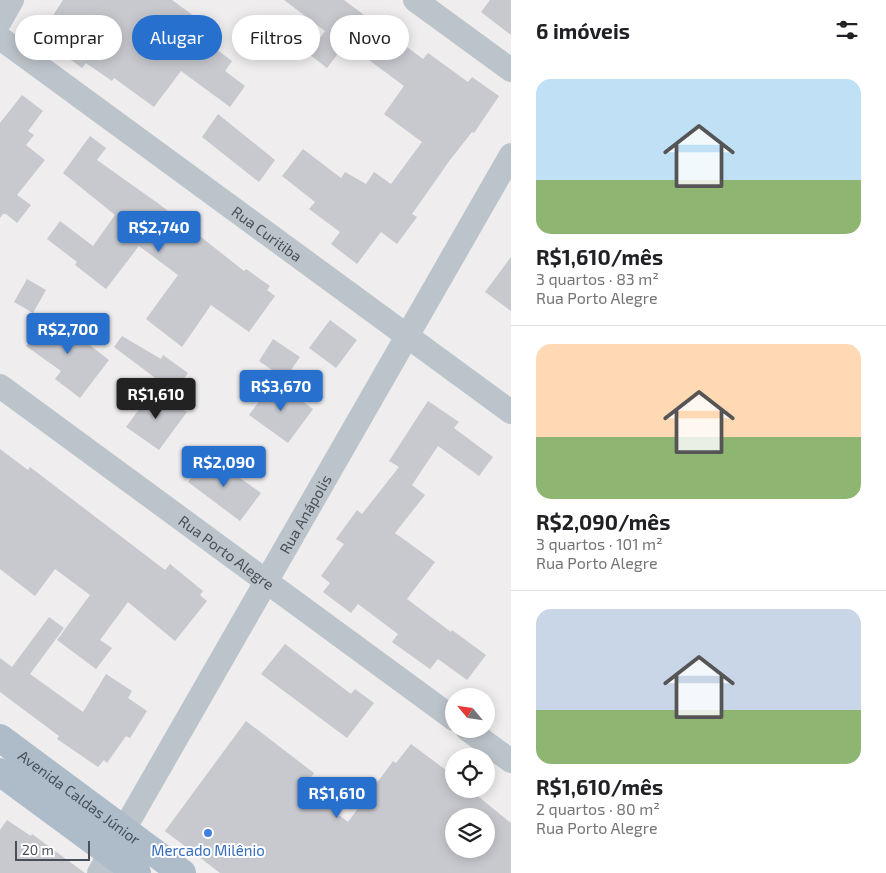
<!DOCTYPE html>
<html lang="pt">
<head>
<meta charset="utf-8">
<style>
  body { margin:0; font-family:"Exo 2",sans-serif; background:#f2f2f2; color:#202124; height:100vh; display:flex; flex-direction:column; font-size:19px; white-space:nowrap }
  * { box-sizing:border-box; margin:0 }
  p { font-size:16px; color:#757577 }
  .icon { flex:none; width:28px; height:28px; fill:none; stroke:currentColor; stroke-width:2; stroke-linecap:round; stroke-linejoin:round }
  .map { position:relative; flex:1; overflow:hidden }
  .side { display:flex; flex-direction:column; background:#fff; width:375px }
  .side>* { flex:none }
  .guide { position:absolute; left:15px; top:15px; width:420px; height:45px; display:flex; gap:10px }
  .needle { width:32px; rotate:299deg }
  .controls { position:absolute; left:445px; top:688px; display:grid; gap:10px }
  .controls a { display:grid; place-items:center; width:50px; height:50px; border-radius:50%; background:#fff; box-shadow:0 2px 12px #0003; font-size:25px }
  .scale { position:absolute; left:15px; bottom:12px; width:75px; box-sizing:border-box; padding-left:5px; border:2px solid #475058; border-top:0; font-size:14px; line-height:18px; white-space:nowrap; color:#475058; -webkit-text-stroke:4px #fff; paint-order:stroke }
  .price { position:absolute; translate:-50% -42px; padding:0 11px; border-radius:5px; background:#2870ce; color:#fff; font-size:16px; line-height:32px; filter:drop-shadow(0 1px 2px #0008) }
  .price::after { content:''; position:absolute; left:50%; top:30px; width:15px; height:11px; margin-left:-8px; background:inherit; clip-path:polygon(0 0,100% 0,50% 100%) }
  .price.current { background:#222; color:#fff }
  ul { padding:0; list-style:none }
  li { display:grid; align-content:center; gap:10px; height:265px; padding:0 25px }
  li+li { border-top:1px solid #e0e0e0 }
  li span { display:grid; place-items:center; height:155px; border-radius:15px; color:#555 }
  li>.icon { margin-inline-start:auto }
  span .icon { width:90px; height:90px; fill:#fffc; stroke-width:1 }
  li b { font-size:21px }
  h2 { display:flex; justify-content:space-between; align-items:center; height:60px; padding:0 25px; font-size:21px }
  .chip { padding:0 18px; border-radius:22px; background:#fff; box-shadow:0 2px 12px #0003; font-size:18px; line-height:45px }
  .chip.current { background:#2870ce; color:#fff }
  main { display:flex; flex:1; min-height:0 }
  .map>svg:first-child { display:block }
  .building { fill:#c7c9cf; fill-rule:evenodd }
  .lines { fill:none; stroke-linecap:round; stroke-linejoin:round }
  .minor { stroke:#bcc4cb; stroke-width:24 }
  .major { stroke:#aebcca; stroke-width:28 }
  .shop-dot { fill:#3f7fe0; stroke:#fff; stroke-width:2 }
  .labels { text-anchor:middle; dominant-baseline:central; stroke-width:4; stroke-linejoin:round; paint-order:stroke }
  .street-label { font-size:15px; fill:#475058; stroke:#fff }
  .shop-label { font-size:15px; fill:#366cbe; stroke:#fff }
</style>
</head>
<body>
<main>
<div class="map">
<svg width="511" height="873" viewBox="0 0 511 873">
  <rect width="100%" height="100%" fill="#efeded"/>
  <path class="building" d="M63 0H172L212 29 204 40 232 61 225 71 245 86 230 107 181 71 154 107 114 78 112 81 86 63 82 68 39 37Z
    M284 0H344L423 59 428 53 468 82 472 77 499 96 474 133 472 132 450 160 412 214 417 217 397 244 381 232 357 264 331 244 340 232 309 209 315 202 282 176 303 149 341 178 345 172 366 184 374 172 391 184 422 142 384 114 404 86 346 43 327 68 309 54 325 31Z
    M490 0H511V35L481 12Z
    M22 95 43 111 28 131 34 135 26 145 45 160 17 195 31 205 17 223 6 214H3L0 218V123Z
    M218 114 275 160 259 182 202 137Z
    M90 136 106 148 97 160 159 204 244 271 246 269 270 286 267 290 275 296 249 332 211 305 182 347 146 319 178 275 139 246 106 289 75 265 77 262 47 239 60 221 93 246 115 215 63 173Z
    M511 257V311L485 292Z
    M27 279 46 290 33 313 14 302Z
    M50 314 109 360 80 398 55 379 61 371 26 346Z
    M330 320 357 340 336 368 309 348Z
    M122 336 161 359 163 355 188 373 174 392 114 347Z
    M273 339 300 357 285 379 259 361Z
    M274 381 313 409 288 443 249 415Z
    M154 389 187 412 159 450 126 427Z
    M428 401 459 422 454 428 493 457 479 476 438 446 412 485 425 495 395 533 435 562 407 599 451 632 452 630 486 655 467 680 438 659 430 669 392 642 398 634 358 604 351 613 323 592 330 583 321 576 344 544 336 539 357 510 362 514 399 467 389 461Z
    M0 449 28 470 30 467 165 570 170 564 203 591 200 595 207 601 175 641 128 602 100 640 112 648 96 669 57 640 90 595 55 569 35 596 0 569Z
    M208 455 261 493 240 521 188 482Z
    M49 617 64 628 30 674 83 712 106 674 132 691 128 698 147 711 130 738 126 736 107 763 104 760 98 767 57 739 59 736 0 692V658L12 667Z
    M285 644 351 694 355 689 374 703 347 738 261 674Z
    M246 721 314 773 303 788 348 822 393 761 396 763 411 744 454 776V789H469L511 823V873H220L165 831ZM454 816H486V849H454Z
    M7 820 31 836 32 834 85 873H0V830Z"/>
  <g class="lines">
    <g class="minor">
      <path d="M415 0 511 70"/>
      <path d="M0 21 12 0"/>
      <path id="s1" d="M0 38 511 412"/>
      <path id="s2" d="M0 386 454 719"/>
      <path d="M467 729 511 761"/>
      <path id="s3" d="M99 873 511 155"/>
    </g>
    <g class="major">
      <path id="s4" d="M0 738 182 873"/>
      <path d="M0 772 137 873"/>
    </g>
  </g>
  <circle class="shop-dot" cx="208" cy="833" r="5"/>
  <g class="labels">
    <g class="street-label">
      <text stroke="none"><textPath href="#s1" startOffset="331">Rua Curitiba</textPath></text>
      <text stroke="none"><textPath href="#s3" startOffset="414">Rua Anápolis</textPath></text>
      <text stroke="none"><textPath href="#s2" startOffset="281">Rua Porto Alegre</textPath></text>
      <text stroke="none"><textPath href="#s4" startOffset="99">Avenida Caldas Júnior</textPath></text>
    </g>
    <g class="shop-label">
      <text x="208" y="850">Mercado Milênio</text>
    </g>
  </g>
</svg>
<div class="controls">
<a><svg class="needle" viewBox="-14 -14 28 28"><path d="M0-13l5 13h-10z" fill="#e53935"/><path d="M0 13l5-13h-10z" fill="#757577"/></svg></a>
<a><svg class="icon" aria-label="locate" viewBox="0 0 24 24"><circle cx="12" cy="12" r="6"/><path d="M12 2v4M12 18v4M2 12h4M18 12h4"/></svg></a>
<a><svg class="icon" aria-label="layers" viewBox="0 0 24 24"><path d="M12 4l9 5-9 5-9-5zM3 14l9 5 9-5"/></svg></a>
</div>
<div class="scale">20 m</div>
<b class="price" style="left:159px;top:253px">R$2,740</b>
<b class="price" style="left:68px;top:355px">R$2,700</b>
<b class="price" style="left:281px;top:412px">R$3,670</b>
<b class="price current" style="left:156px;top:420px">R$1,610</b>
<b class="price" style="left:224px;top:488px">R$2,090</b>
<b class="price" style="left:337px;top:819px">R$1,610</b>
<div class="guide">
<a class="chip">Comprar</a>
<a class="chip current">Alugar</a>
<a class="chip">Filtros</a>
<a class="chip">Novo</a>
</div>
</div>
<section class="side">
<h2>6 imóveis<svg class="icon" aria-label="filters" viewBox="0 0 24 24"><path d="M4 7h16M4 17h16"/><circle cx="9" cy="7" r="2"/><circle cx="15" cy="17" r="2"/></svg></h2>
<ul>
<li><span style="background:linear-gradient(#bfe0f5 65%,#8fb573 0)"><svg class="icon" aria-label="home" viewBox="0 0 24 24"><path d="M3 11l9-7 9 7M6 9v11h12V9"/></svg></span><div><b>R$1,610/mês</b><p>3 quartos · 83 m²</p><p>Rua Porto Alegre</p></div></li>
<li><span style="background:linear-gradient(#ffd9b3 60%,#8fb573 0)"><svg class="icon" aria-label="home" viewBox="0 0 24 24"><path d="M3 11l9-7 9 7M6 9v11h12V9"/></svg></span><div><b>R$2,090/mês</b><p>3 quartos · 101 m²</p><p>Rua Porto Alegre</p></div></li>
<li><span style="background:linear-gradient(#c9d6e8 65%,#8fb573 0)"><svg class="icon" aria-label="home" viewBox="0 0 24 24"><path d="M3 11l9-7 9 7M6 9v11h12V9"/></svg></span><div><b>R$1,610/mês</b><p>2 quartos · 80 m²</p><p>Rua Porto Alegre</p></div></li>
</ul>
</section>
</main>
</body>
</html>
